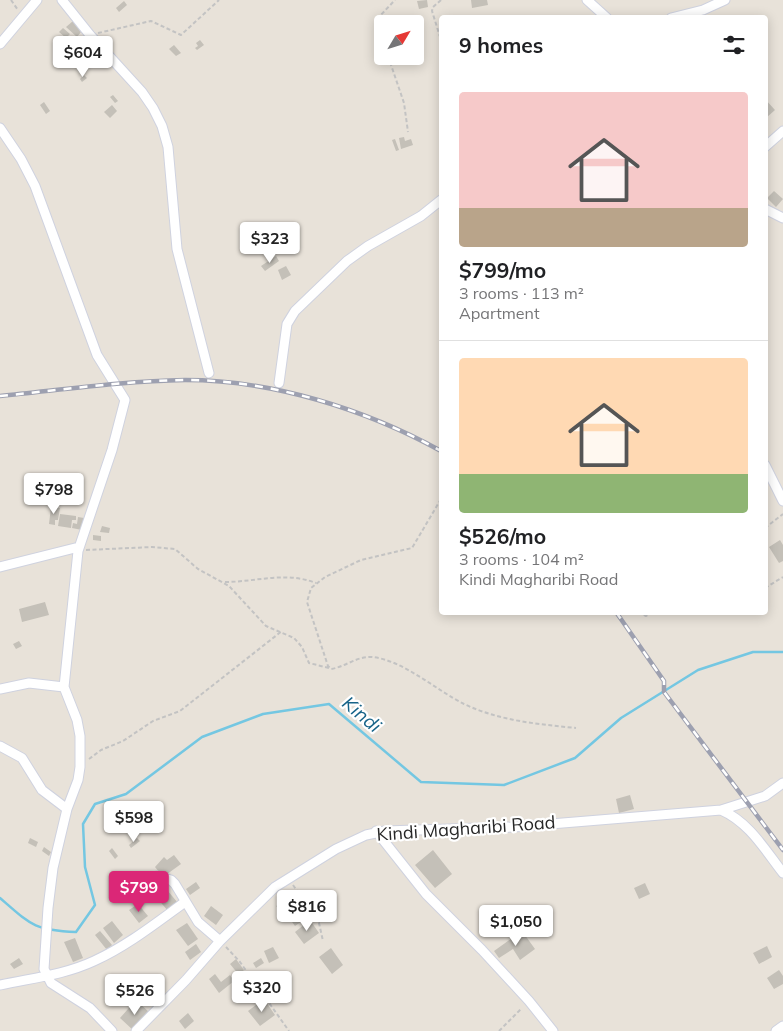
<!DOCTYPE html>
<html lang="en">
<head>
<meta charset="utf-8">
<style>
  body { margin:0; font-family:Mulish,sans-serif; background:#f2f2f2; color:#202124; height:100vh; display:flex; flex-direction:column; font-size:19px; white-space:nowrap }
  * { box-sizing:border-box; margin:0 }
  p { font-size:16px; color:#757577 }
  .icon { flex:none; width:28px; height:28px; fill:none; stroke:currentColor; stroke-width:2; stroke-linecap:round; stroke-linejoin:round }
  .map { position:relative; flex:1; overflow:hidden }
  .details { position:absolute; left:439px; top:15px; width:329px; height:600px; display:flex; flex-direction:column; background:#fff; border-radius:5px; box-shadow:0 2px 12px #0003 }
  .details>* { flex:none }
  .needle { width:32px; rotate:52deg }
  .buttons { position:absolute; left:374px; top:15px; display:grid; gap:10px }
  .buttons a { display:grid; place-items:center; width:50px; height:50px; border-radius:5px; background:#fff; box-shadow:0 2px 12px #0003; font-size:25px }
  .price { position:absolute; translate:-50% -42px; padding:0 11px; border-radius:5px; background:#fff; color:#222; font-size:16px; line-height:32px; filter:drop-shadow(0 1px 2px #0008) }
  .price::after { content:''; position:absolute; left:50%; top:30px; width:15px; height:11px; margin-left:-8px; background:inherit; clip-path:polygon(0 0,100% 0,50% 100%) }
  .price.selected { background:#db2777; color:#fff }
  ul { padding:0; list-style:none }
  li { display:grid; align-content:center; gap:10px; height:265px; padding:0 20px }
  li+li { border-top:1px solid #e0e0e0 }
  li span { display:grid; place-items:center; height:155px; border-radius:5px; color:#555 }
  li>.icon { margin-inline-start:auto }
  span .icon { width:90px; height:90px; fill:#fffc; stroke-width:1 }
  li b { font-size:21px }
  h2 { display:flex; justify-content:space-between; align-items:center; height:60px; padding:0 20px; font-size:21px }
  .map>svg:first-child { display:block }
  .lines { fill:none; stroke-linecap:round; stroke-linejoin:round }
  .stream { stroke:#74c7e2; stroke-width:2.5 }
  .building { fill:#c4c0b8 }
  .street-casing { stroke:#cfd2df; stroke-width:11 }
  .path { stroke:#c3c3c3; stroke-width:2; stroke-dasharray:4 2.5; stroke-linecap:butt }
  .street { stroke:#fff; stroke-width:9 }
  .rail-casing { stroke:#9da0b0; stroke-width:4.5 }
  .rail { stroke:#fff; stroke-width:2.5; stroke-dasharray:8; stroke-linecap:butt }
  .labels { text-anchor:middle; dominant-baseline:central; stroke-width:4.5; stroke-linejoin:round; paint-order:stroke }
  .street-label { font-size:18px; fill:#272727; stroke:#fff }
  .water-label { font-size:19px; font-style:italic; fill:#186489; stroke:#fff }
</style>
</head>
<body>
<div class="map">
<svg width="783" height="1031" viewBox="0 0 783 1031">
  <rect width="100%" height="100%" fill="#e8e2d9"/>
  <g class="lines">
    <path class="stream" d="M0 898C31 925 34 930 76 932L95 905 85 867 83 824 95 804 126 794 202 737 263 714 329 704 421 782 504 785 575 758 621 718 698 670 753 652H783"/>
  </g>
  <path class="building" d="M427 0 428 7 419 9 417 1Z
    M471 0H487L488 5 472 8Z
    M124 1 127 5 119 12 116 8Z
    M73 21 81 32 77 37 66 27Z
    M63 28 70 34 66 38 59 32Z
    M77 37 82 45 76 49 70 41Z
    M200 40 204 45 197 50 195 48 198 46 196 43Z
    M174 45 181 53 176 56 169 49Z
    M84 75 87 78 82 82 80 79Z
    M113 95 118 101 115 103 110 97Z
    M765 99 775 110 766 118 765 117Z
    M44 102 50 111 46 114 40 105Z
    M112 105 117 111 110 118 104 112Z
    M404 137 405 141 411 139 413 145 401 149 399 138Z
    M395 139 399 150 396 151 392 140Z
    M774 191 783 199 776 207 767 198Z
    M276 256 279 261 265 271 261 266Z
    M286 266 291 275 282 280 278 270Z
    M51 507 60 508 58 520H55V525L49 524Z
    M60 514 76 516V520H72L71 528 58 526Z
    M78 517 84 518 82 530 72 528 73 523 77 524Z
    M102 526 110 528 109 533 100 532Z
    M93 535 101 536V541L93 540Z
    M780 540 783 545V561L779 563 769 547Z
    M45 602 49 615 22 622 19 609Z
    M19 641 22 646 16 649 13 644Z
    M630 795 634 809 619 813 616 799Z
    M30 838 38 842 36 847 28 843Z
    M137 838 140 841 131 848 129 845Z
    M44 847 51 852 49 856 42 851Z
    M112 848 118 856 115 859 109 851Z
    M433 850 452 874 435 888 415 865Z
    M174 855 181 864 163 877 155 867 164 857 167 860Z
    M150 878 163 894 167 890 178 903 168 911 157 898 151 903 146 895 144 897 140 891 145 887 143 885Z
    M196 882 200 888 190 895 186 889Z
    M645 883 650 894 639 899 634 888Z
    M294 894 299 903 282 914 276 906Z
    M138 904 148 916 139 923 129 910Z
    M211 906 223 915 216 925 204 916Z
    M298 907 305 919 295 926 287 915Z
    M310 920 319 933 304 944 295 932Z
    M112 921 123 935 114 943 103 928Z
    M187 923 198 939 188 946 176 930Z
    M100 931 112 945 107 950 95 935Z
    M522 931 535 949 520 960 513 949 499 958 494 951Z
    M75 938 83 958 73 962 64 942Z
    M196 944 201 952 190 960 185 952Z
    M767 946 772 957 759 964 753 953Z
    M273 947 279 958 269 963 264 951Z
    M331 948 343 965 332 974 319 957Z
    M19 958 23 964 14 969 10 964Z
    M261 958 264 963 256 968 253 963Z
    M236 959 244 970 239 975 230 964Z
    M779 970 783 976V984L774 989 767 978Z
    M215 974 221 982 230 975 234 981 219 993 209 979Z
    M264 999 275 1015 260 1026 248 1011Z
    M136 1000 150 1013 134 1031 120 1018Z
    M188 1013 194 1021 185 1029 179 1021Z"/>
  <g class="lines">
    <defs>
      <path id="street" d="M62 0 90 35 142 92 153 108 162 126 168 147 177 249 209 373
        M587 0 607 18
        M671 18 703 10 725 0
        M0 44 37 0
        M0 128 21 159 35 186 97 355 125 400 112 450 78 551 64 687 77 720 80 736V767L78 780 67 809 53 868 48 908 44 969 51 983 90 1008 112 1031
        M765 147 783 131
        M765 209 783 218
        M279 383 287 324 295 311 347 261 368 246 421 216 441 200
        M765 465 783 501
        M0 567 79 547
        M0 689 29 683 64 687
        M0 746 22 758 42 790 67 809
        M721 810 765 796 783 783
        M376 831 426 894 482 950 529 1001 553 1031
        M157 876 171 880 175 884 198 922 220 941
        M0 985C32 978 64 975 94 961 127 946 156 923 185 902
        M136 1031 186 980 220 941 275 887 336 849 366 835 385 831 514 827 721 810C749 822 765 850 783 873
        M776 1031 783 1026"/>
    </defs>
    <use href="#street" class="street-casing"/>
    <path class="path" d="M11 0 18 10
      M441 0 433 7 432 11 441 40
      M98 33 151 21 181 35 219 0
      M382 38 377 19 395 0
      M388 56 404 103 408 132
      M441 499 412 548 361 560 325 577 311 588 307 602 328 666 331 669C345 667 357 656 372 657 403 660 436 690 464 704 500 721 537 724 576 728
      M765 528 783 514
      M86 550 152 547 175 549 198 569 229 586 266 626 294 638 302 647 309 663 329 668
      M225 582C256 582 285 571 316 583
      M765 588 783 577
      M638 612 646 616 652 612
      M620 613V612
      M89 759 101 750 123 741 153 721 180 711 282 631
      M293 885 319 923 323 941
      M226 947 240 962 289 1031
      M499 1031 522 1008"/>
    <use href="#street" class="street"/>
    <defs>
      <path id="rail" d="M0 396C61 390 123 381 185 380 272 380 365 409 441 451
        M616 612 664 681V692L783 850"/>
    </defs>
    <use href="#rail" class="rail-casing"/>
    <use href="#rail" class="rail"/>
  </g>
  <g class="labels">
    <g class="street-label">
      <text transform="translate(466 828) rotate(-4)">Kindi Magharibi Road</text>
    </g>
    <g class="water-label">
      <text transform="translate(362 714) rotate(40)">Kindi</text>
    </g>
  </g>
</svg>
<div class="buttons">
<a><svg class="needle" viewBox="-14 -14 28 28"><path d="M0-13l5 13h-10z" fill="#e53935"/><path d="M0 13l5-13h-10z" fill="#757577"/></svg></a>
</div>
<b class="price" style="left:83px;top:78px">$604</b>
<b class="price" style="left:270px;top:264px">$323</b>
<b class="price" style="left:54px;top:515px">$798</b>
<b class="price" style="left:134px;top:843px">$598</b>
<b class="price selected" style="left:139px;top:913px">$799</b>
<b class="price" style="left:307px;top:932px">$816</b>
<b class="price" style="left:516px;top:947px">$1,050</b>
<b class="price" style="left:262px;top:1013px">$320</b>
<b class="price" style="left:135px;top:1016px">$526</b>
<section class="details">
<h2>9 homes<svg class="icon" aria-label="filters" viewBox="0 0 24 24"><path d="M4 7h16M4 17h16"/><circle cx="9" cy="7" r="2"/><circle cx="15" cy="17" r="2"/></svg></h2>
<ul>
<li><span style="background:linear-gradient(#f6c9c9 75%,#b9a48a 0)"><svg class="icon" aria-label="home" viewBox="0 0 24 24"><path d="M3 11l9-7 9 7M6 9v11h12V9"/></svg></span><div><b>$799/mo</b><p>3 rooms · 113 m²</p><p>Apartment</p></div></li>
<li><span style="background:linear-gradient(#ffd9b3 75%,#8fb573 0)"><svg class="icon" aria-label="home" viewBox="0 0 24 24"><path d="M3 11l9-7 9 7M6 9v11h12V9"/></svg></span><div><b>$526/mo</b><p>3 rooms · 104 m²</p><p>Kindi Magharibi Road</p></div></li>
</ul>
</section>
</div>
</body>
</html>
